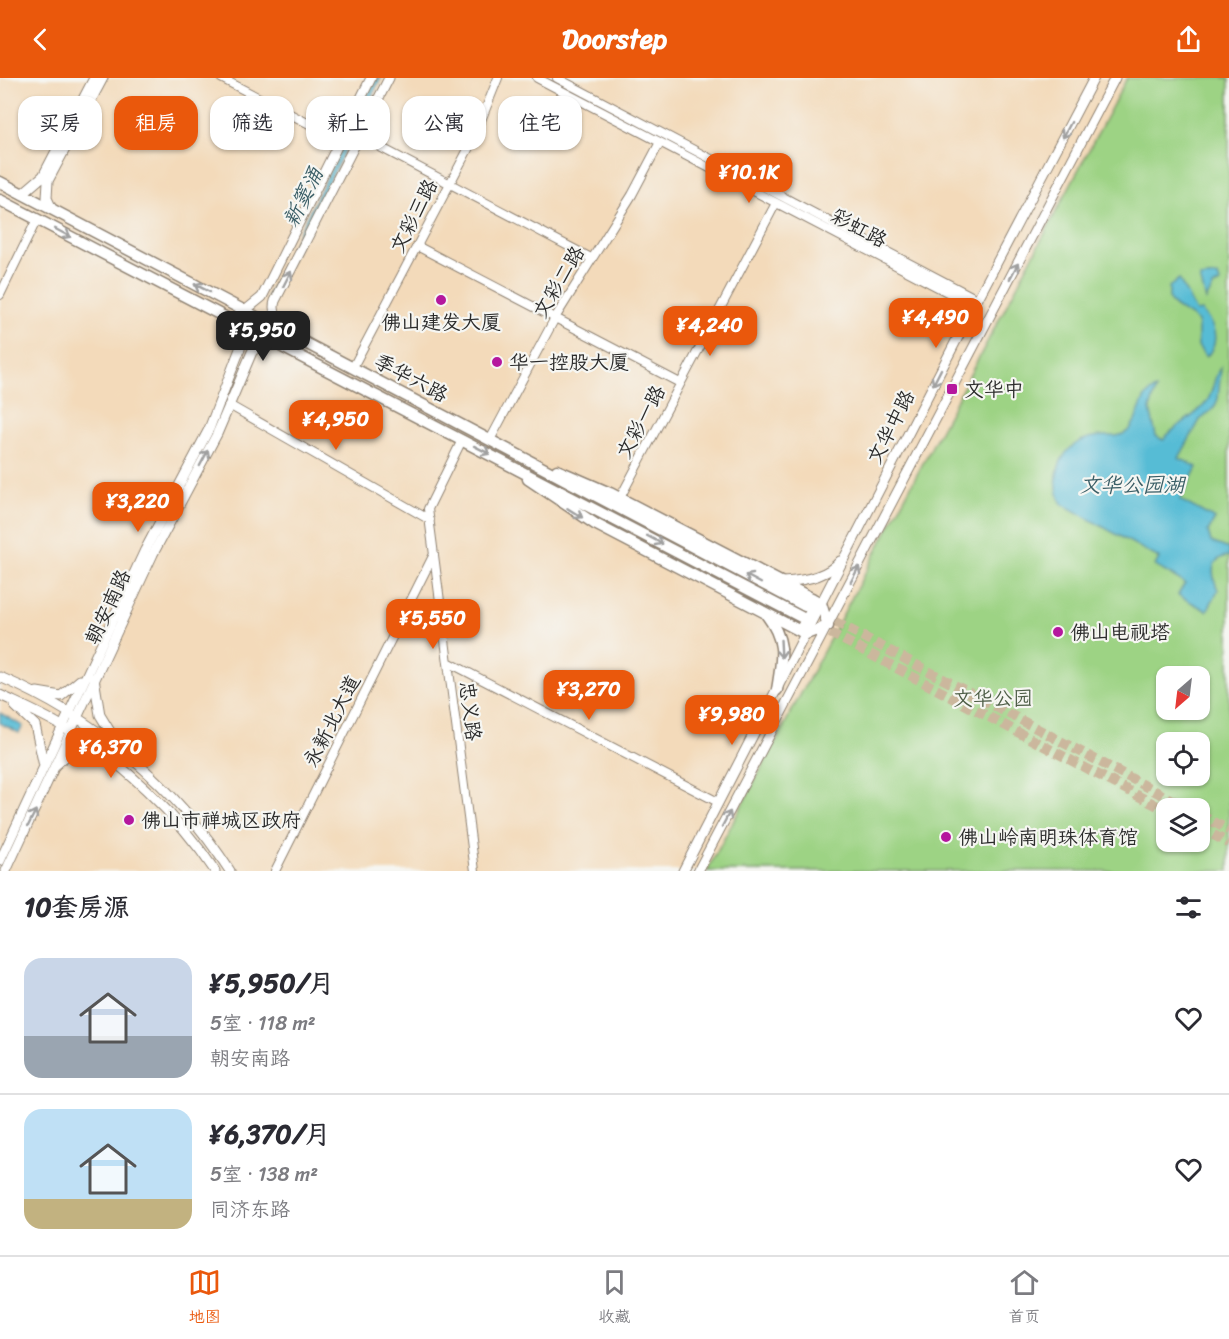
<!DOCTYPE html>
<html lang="zh">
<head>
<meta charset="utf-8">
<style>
  body { margin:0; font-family:Sriracha,"LXGW WenKai TC",sans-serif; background:#f7f7f7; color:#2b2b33; height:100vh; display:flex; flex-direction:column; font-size:22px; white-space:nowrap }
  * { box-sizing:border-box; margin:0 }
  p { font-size:20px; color:#7c7c81 }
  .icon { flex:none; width:33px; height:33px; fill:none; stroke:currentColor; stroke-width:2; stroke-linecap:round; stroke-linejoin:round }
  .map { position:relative; height:793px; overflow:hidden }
  .sheet { display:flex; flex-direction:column; background:#fff; flex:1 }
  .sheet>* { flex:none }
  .guide { position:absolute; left:18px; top:18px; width:600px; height:54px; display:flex; gap:12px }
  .needle { width:39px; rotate:208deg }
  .buttons { position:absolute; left:1156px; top:588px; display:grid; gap:12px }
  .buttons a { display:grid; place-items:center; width:54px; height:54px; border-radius:12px; background:#fff; box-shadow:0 2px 4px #0004; font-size:30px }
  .price { position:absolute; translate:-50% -51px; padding:0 14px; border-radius:12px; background:#ea580c; color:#fff; font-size:20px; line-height:39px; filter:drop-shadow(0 2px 3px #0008) }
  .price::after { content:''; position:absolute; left:50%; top:36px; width:18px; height:14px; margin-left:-9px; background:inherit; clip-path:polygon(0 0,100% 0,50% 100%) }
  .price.active { background:#222; color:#fff }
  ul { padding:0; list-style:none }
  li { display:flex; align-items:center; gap:18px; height:150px; padding:0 24px }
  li+li { border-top:2px solid #e1e1e2 }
  li span { display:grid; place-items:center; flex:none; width:168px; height:120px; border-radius:18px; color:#555 }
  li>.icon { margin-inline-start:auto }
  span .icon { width:72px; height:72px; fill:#fffc; stroke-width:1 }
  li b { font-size:26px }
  h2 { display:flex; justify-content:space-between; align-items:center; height:72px; padding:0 24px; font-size:26px }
  .tag { padding:0 21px; border-radius:18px; background:#fff; box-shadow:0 2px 4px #0004; font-size:21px; line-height:54px }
  .tag.active { background:#ea580c; color:#fff }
  header { display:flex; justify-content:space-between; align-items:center; height:78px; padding:0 24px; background:#ea580c; color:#fff; font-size:27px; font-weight:700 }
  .dock { display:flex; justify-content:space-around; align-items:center; height:84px; border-top:2px solid #e1e1e2; background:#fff; font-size:16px; color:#7c7c81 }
  .dock a { display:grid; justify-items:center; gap:3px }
  .dock .active { color:#ea580c }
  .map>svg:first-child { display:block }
  .green { fill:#9dd384; stroke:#647f58; stroke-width:1.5; fill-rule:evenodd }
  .water { fill:#57bcd5; stroke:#417480; stroke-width:1.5 }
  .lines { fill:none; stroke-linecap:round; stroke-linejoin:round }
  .primary-tunnel { stroke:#cbb79d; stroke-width:10; stroke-dasharray:10 5; stroke-linecap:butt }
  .tertiary-casing { stroke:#8f8272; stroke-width:10 }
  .secondary-casing { stroke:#8f8272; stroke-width:11 }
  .primary-casing { stroke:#8f8272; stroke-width:13 }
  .tertiary { stroke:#fff; stroke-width:8 }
  .secondary { stroke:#fff; stroke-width:9 }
  .primary { stroke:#fff; stroke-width:10 }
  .oneway { stroke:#a0a0a0 }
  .poi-dot { fill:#b5179e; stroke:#f6f6f2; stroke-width:2 }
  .labels { text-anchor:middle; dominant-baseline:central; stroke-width:4.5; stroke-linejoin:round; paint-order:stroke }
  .street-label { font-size:20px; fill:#2b2b2b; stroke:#f6f6f2 }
  .poi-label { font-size:20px; fill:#2b2b2b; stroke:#f6f6f2; text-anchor:start }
  .park-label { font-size:20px; fill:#4d5d46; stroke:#f6f6f2 }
  .water-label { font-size:21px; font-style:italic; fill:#3a5e66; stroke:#f6f6f2 }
</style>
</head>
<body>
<header><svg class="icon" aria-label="back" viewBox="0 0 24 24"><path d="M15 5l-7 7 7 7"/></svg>Doorstep<svg class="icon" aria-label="share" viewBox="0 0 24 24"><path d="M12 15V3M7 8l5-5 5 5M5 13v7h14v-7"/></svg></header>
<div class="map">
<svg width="1229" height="793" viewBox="0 0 1229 793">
  <rect width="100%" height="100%" fill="#f6f6f2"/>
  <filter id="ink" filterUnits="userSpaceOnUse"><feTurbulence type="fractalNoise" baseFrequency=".0167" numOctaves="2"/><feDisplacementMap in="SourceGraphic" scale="12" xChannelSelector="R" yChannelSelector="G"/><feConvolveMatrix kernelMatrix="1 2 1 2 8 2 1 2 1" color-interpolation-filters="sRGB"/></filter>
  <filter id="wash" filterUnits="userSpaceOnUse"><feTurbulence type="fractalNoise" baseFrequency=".008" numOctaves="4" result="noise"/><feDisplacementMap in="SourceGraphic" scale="24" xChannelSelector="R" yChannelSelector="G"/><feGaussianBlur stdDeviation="1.35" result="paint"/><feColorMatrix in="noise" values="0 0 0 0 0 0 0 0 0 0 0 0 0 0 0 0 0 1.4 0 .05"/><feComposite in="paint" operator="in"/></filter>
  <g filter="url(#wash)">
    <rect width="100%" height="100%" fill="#f3daba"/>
    <path class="green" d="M1127 0H1229V793H707ZM1167 598H1200V632H1167ZM1167 664H1200V698H1167ZM1167 730H1200V764H1167Z"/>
    <path class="water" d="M376 0H381L271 221 267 219Z
      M1218 198 1220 205 1213 209 1206 222 1200 200Z
      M1179 201 1196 234 1201 233C1215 246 1221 265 1206 279L1198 268V244C1189 234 1176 233 1169 222V209Z
      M1221 289 1218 321 1214 330 1200 342 1179 380 1197 389 1180 422 1215 441 1208 453 1211 464 1229 471V478C1208 480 1212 498 1218 512L1207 533 1178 517 1185 505 1155 488 1159 480 1062 426C1048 398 1062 364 1094 359 1107 356 1118 362 1129 352 1141 340 1139 316 1156 311L1150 331 1156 358 1163 362C1174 347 1193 341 1205 326 1215 314 1212 300 1221 289Z
      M0 635 23 648 19 655 0 645Z"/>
  </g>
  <g filter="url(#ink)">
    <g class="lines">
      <path class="primary-tunnel" d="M822 537 1187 730
        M817 548 1167 733
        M1200 737 1229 752
        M1200 750 1229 765"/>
      <defs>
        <path id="tertiary" d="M221 0 340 62
          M537 0 974 228
          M557 0 977 221
          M359 58 591 180
          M417 168 680 305
          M0 217 37 141
          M353 289 474 60 498 0
          M229 327 430 442
          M462 362 428 431 475 793
          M490 362 555 240 632 117 660 64
          M620 420 776 125
          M448 584 718 724
          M275 793 434 476"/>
        <path id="secondary" d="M22 116 43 98 94 0
          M52 131 47 120 48 103 103 0
          M246 232 262 219 371 0
          M286 253C280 244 271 235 275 223L389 0
          M783 504C801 503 827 499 840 483
          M0 599C94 639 175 707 230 793
          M94 600 100 637 119 668
          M37 614 61 618 80 602
          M0 617C21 627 42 636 62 648 120 681 179 738 215 793
          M15 628 35 647 44 688
          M57 686C71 670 83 674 101 679
          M0 783 145 472 209 351 240 271 241 263 234 246
          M6 793 153 476 217 356 252 274 256 270 275 267
          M683 793 974 228 1094 0
          M698 793 1115 0"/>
        <path id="primary" d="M0 104 805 528
          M0 122 801 539
          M528 401 595 446 806 556 828 548 821 525 610 415 557 392
          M766 536C787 564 782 580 777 612
          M802 549 814 528 812 520"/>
      </defs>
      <use href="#tertiary" class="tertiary-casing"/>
      <use href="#secondary" class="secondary-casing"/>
      <use href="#primary" class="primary-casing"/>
      <use href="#tertiary" class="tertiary"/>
      <use href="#secondary" class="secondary"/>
      <use href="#primary" class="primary"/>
    </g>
    <defs><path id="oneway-shaft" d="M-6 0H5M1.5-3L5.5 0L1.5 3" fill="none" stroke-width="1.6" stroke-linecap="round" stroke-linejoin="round" transform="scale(1.5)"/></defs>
    <g class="oneway">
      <use href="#oneway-shaft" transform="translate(1067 52) rotate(118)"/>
      <use href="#oneway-shaft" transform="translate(63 155) rotate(28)"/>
      <use href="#oneway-shaft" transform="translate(1014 193) rotate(-62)"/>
      <use href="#oneway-shaft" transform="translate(287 201) rotate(-63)"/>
      <use href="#oneway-shaft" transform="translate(202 210) rotate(-153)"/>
      <use href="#oneway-shaft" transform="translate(937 299) rotate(117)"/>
      <use href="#oneway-shaft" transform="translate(482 372) rotate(27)"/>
      <use href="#oneway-shaft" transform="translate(204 380) rotate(-62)"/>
      <use href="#oneway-shaft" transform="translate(575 435) rotate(32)"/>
      <use href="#oneway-shaft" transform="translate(655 462) rotate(28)"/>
      <use href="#oneway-shaft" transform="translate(855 496) rotate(-62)"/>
      <use href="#oneway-shaft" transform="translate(753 501) rotate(-152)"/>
      <use href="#oneway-shaft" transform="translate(781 571) rotate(87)"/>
      <use href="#oneway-shaft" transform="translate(32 740) rotate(-64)"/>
      <use href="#oneway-shaft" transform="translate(726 741) rotate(-62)"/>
    </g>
  </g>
  <g class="poi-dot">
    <circle cx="441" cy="222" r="6"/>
    <circle cx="497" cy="284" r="6"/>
    <rect x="946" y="305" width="12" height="12" rx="3"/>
    <circle cx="1058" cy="554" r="6"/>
    <circle cx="129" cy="742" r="6"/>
    <circle cx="946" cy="759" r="6"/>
  </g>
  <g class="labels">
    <g class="street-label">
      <text transform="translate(414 138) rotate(-63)">文彩三路</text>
      <text transform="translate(859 150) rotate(28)">彩虹路</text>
      <text transform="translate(559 204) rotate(-59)">文彩二路</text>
      <text transform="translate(411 300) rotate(28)">季华六路</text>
      <text transform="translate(641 344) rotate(-62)">文彩一路</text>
      <text transform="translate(891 349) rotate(-63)">文华中路</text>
      <text transform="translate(108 529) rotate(-65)">朝安南路</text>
      <text transform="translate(470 633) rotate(83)">忠义路</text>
      <text transform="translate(332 643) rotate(-63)">永新北大道</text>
    </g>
    <g class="poi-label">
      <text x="441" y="244" text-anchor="middle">佛山建发大厦</text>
      <text x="509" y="284">华一控股大厦</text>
      <text x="964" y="311">文华中</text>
      <text x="1070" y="554">佛山电视塔</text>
      <text x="141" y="742">佛山市禅城区政府</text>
      <text x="958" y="759">佛山岭南明珠体育馆</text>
    </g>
    <g class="park-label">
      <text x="993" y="620">文华公园</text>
    </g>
    <g class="water-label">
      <text transform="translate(303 119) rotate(-64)">新窦涌</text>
      <text x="1132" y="407">文华公园湖</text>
    </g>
  </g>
</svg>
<div class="buttons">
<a><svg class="needle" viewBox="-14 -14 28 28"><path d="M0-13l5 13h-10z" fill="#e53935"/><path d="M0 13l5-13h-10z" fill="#7c7c81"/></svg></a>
<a><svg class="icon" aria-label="locate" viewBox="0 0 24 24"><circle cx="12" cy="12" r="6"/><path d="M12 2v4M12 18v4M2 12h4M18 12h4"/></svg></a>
<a><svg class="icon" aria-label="layers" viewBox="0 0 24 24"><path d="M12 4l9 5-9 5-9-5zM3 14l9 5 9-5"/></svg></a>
</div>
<b class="price" style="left:749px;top:126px">¥10.1K</b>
<b class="price" style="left:936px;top:271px">¥4,490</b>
<b class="price" style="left:710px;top:279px">¥4,240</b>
<b class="price active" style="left:263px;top:284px">¥5,950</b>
<b class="price" style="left:336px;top:373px">¥4,950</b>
<b class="price" style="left:138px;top:455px">¥3,220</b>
<b class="price" style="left:433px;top:572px">¥5,550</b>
<b class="price" style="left:589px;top:643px">¥3,270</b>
<b class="price" style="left:732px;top:668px">¥9,980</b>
<b class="price" style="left:111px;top:701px">¥6,370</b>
<div class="guide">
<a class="tag">买房</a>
<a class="tag active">租房</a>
<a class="tag">筛选</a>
<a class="tag">新上</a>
<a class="tag">公寓</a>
<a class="tag">住宅</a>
</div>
</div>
<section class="sheet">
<h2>10套房源<svg class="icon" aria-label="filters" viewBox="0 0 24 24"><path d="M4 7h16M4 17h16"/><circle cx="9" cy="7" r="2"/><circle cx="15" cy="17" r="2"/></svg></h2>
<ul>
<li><span style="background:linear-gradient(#c9d6e8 65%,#9aa5b1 0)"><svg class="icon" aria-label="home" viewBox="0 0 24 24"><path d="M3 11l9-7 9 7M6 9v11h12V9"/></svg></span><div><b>¥5,950/月</b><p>5室 · 118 m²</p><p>朝安南路</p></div><svg class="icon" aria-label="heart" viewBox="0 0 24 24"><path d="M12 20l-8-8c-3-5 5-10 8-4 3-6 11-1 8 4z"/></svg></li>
<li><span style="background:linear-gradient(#bfe0f5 75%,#c2b280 0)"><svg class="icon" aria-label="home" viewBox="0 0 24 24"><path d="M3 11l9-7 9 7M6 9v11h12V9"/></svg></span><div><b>¥6,370/月</b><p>5室 · 138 m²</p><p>同济东路</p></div><svg class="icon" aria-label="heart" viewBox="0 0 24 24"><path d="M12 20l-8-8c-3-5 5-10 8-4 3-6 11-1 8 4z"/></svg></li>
</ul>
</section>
<nav class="dock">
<a class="active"><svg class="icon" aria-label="map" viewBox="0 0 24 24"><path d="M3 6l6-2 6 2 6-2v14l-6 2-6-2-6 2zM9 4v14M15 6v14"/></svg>地图</a>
<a><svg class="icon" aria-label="saved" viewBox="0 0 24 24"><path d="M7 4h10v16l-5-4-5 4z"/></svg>收藏</a>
<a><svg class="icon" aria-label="home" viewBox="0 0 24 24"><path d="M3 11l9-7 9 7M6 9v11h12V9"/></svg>首页</a>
</nav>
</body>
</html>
